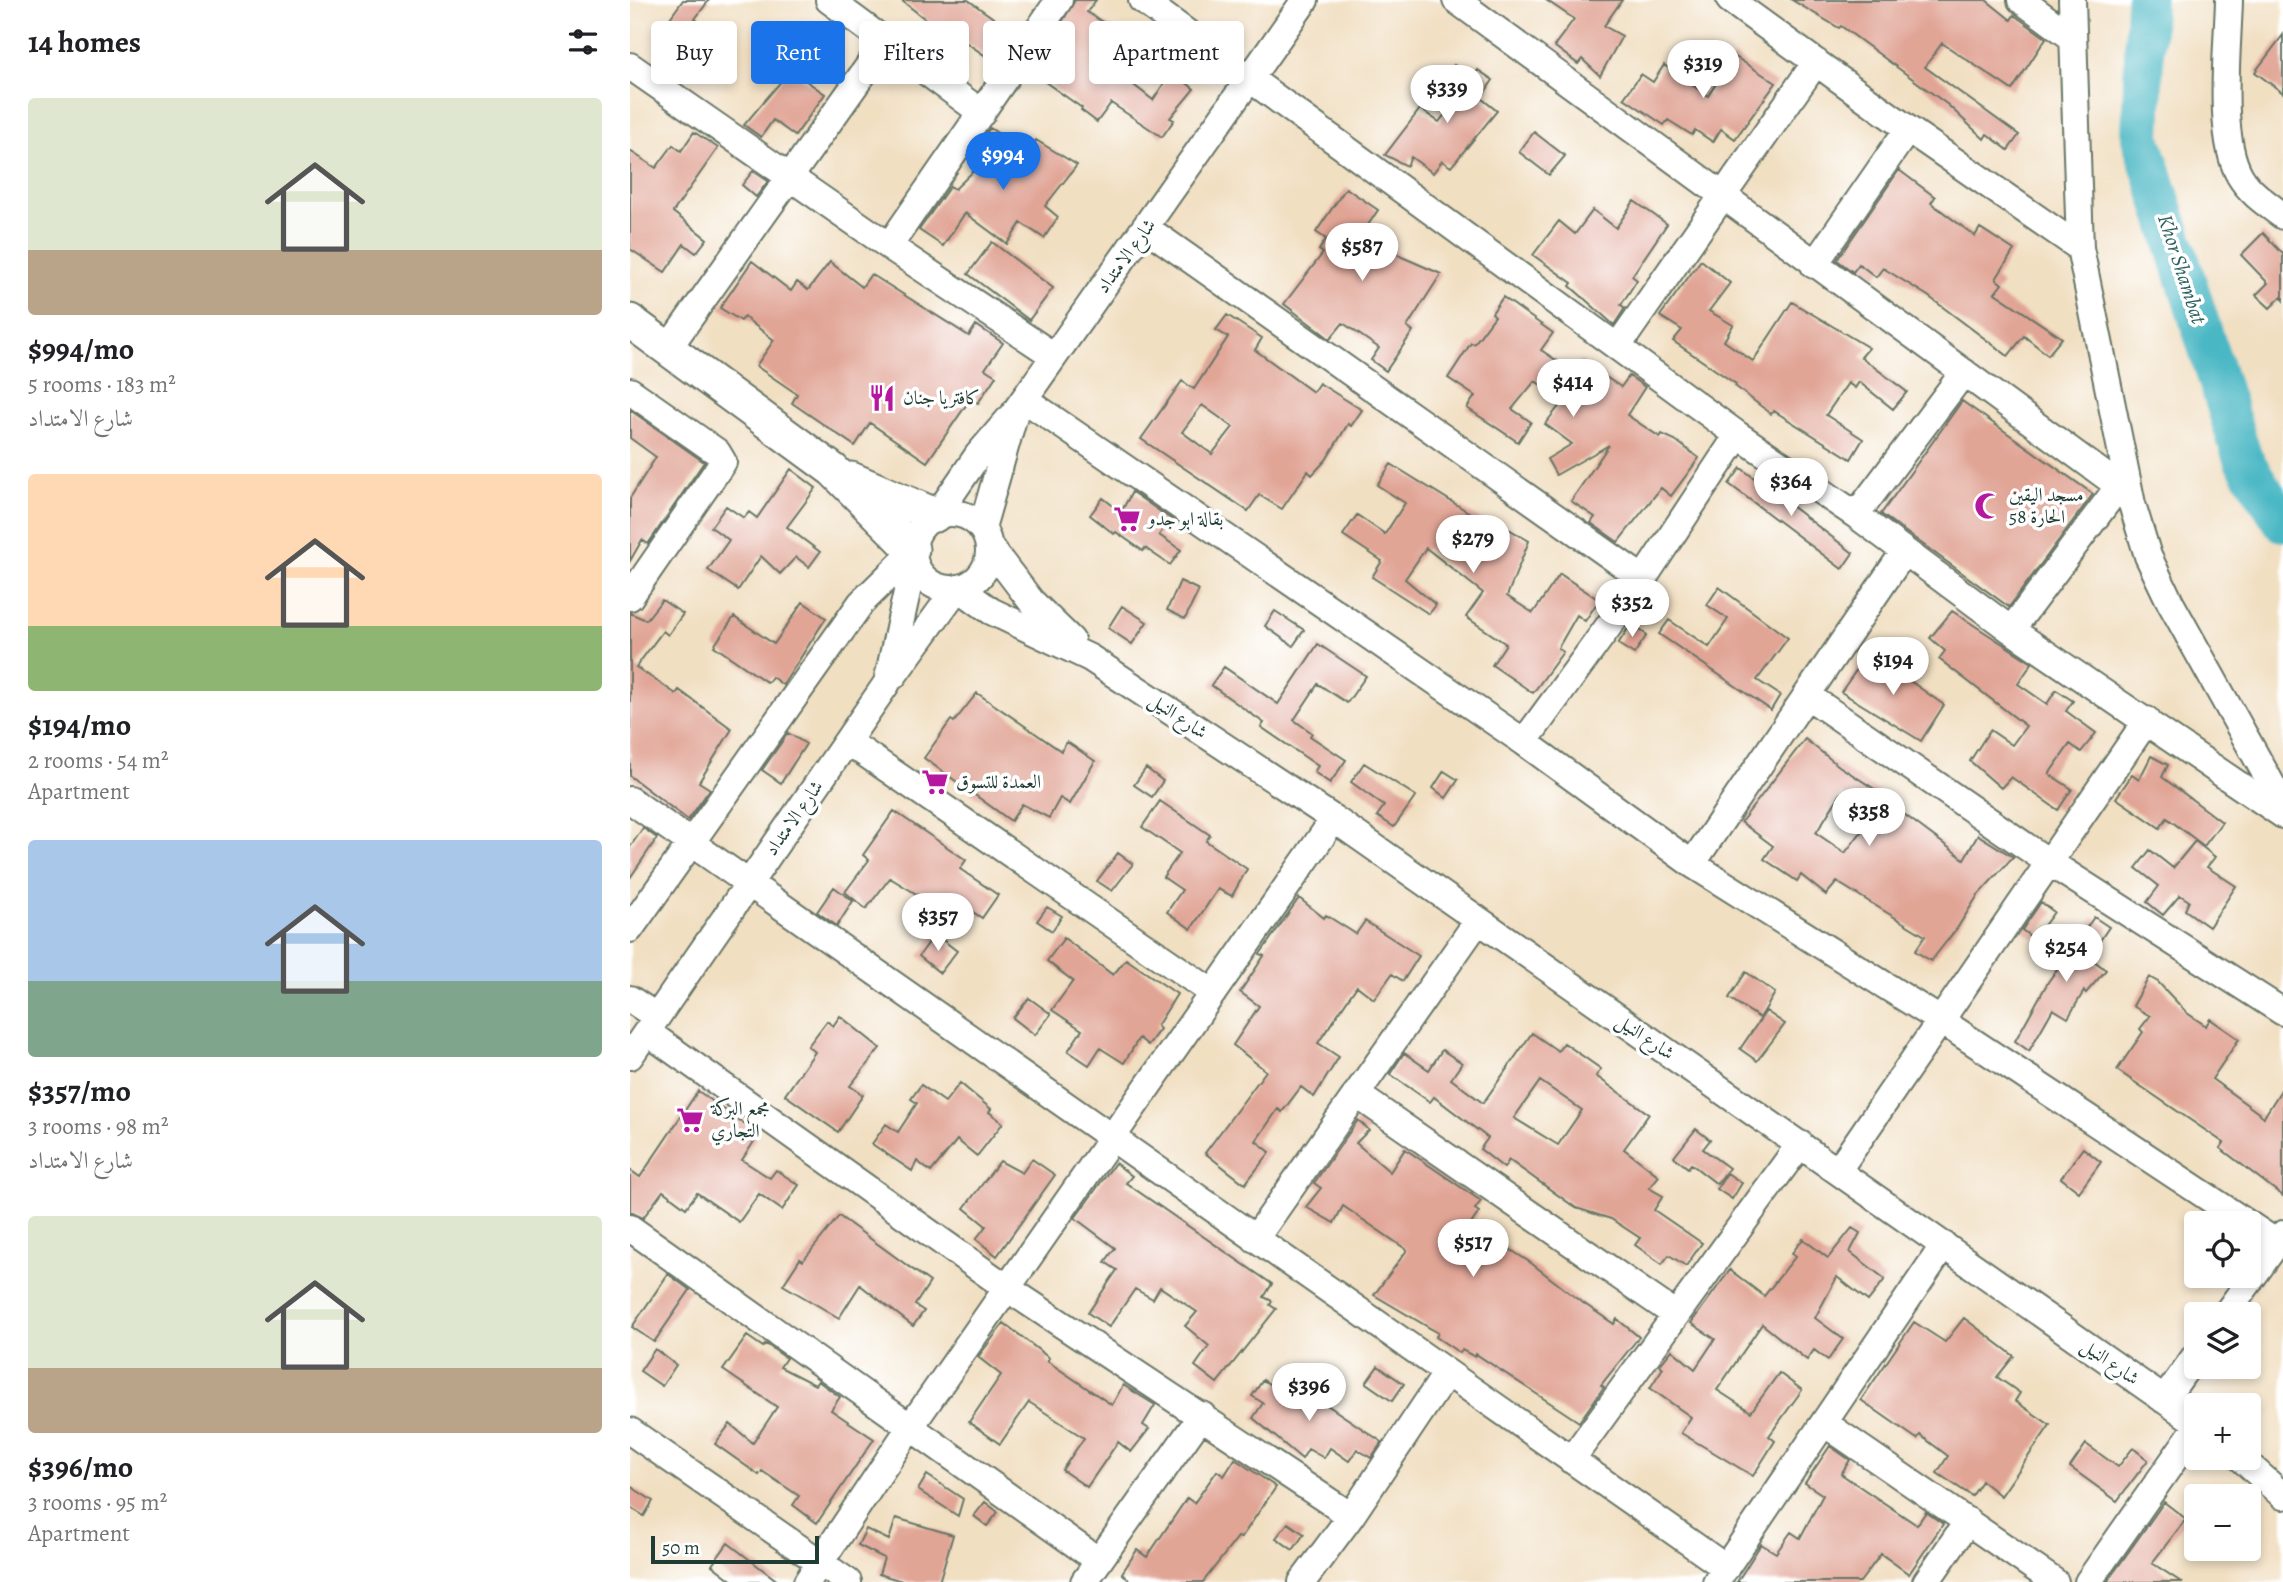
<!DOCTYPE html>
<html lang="en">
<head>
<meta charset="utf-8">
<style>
  body { margin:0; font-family:Alegreya,Amiri,serif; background:#f6f6f6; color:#202124; height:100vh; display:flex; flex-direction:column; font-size:26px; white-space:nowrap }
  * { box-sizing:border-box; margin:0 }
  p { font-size:23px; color:#757577 }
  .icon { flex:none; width:38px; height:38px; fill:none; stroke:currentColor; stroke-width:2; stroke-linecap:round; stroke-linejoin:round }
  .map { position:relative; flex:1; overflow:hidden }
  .side { display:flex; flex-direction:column; background:#fff; width:630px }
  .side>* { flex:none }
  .guide { position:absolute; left:21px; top:21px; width:665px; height:63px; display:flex; gap:14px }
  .controls { position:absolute; left:1554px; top:1211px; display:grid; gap:14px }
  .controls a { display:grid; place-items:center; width:77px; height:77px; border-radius:7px; background:#fff; box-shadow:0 4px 10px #0003; font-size:35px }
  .scale { position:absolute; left:21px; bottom:18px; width:168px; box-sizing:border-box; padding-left:7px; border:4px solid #1f3d34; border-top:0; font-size:19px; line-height:24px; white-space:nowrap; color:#1f3d34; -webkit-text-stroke:5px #fff; paint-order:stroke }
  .price { position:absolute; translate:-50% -60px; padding:0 16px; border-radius:24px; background:#fff; color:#222; font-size:23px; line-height:46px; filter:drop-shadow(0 2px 4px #0008) }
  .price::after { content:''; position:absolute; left:50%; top:42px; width:21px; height:16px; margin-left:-10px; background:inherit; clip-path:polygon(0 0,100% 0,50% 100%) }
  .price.active { background:#1a73e8; color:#fff }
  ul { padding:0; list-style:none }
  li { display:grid; align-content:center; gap:14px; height:371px; padding:0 28px }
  li span { display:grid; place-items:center; height:217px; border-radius:7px; color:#555 }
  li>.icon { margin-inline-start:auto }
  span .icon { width:126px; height:126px; fill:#fffc; stroke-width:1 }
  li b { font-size:30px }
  h2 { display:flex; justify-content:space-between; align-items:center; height:84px; padding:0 28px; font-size:30px }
  .tag { padding:0 24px; border-radius:7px; background:#fff; box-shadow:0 4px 10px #0003; font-size:24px; line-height:63px }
  .tag.active { background:#1a73e8; color:#fff }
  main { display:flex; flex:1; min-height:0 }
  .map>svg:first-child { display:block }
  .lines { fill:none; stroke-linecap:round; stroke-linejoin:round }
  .river { stroke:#4ab7c4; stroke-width:40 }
  .building { fill:#e1a596; fill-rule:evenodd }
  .minor-casing { stroke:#687666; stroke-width:30 }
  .major-casing { stroke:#687666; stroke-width:37 }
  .minor { stroke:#fff; stroke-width:26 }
  .major { stroke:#fff; stroke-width:33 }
  .labels { text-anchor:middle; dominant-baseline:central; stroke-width:7; stroke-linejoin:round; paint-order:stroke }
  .street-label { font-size:19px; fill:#1f3d34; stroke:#fff }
  .poi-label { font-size:19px; fill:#1f3d34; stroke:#fff; text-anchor:start }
  .water-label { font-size:21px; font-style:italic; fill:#2c625f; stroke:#fff }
</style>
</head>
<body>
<main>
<section class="side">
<h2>14 homes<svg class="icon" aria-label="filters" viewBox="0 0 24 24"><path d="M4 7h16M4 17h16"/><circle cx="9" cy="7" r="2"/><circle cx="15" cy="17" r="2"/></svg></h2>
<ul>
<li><span style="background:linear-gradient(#dfe7d0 70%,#b9a48a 0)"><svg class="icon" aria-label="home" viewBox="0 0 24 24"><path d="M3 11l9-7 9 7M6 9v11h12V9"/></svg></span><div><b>$994/mo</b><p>5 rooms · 183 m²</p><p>شارع الامتداد</p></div></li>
<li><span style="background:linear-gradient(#ffd9b3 70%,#8fb573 0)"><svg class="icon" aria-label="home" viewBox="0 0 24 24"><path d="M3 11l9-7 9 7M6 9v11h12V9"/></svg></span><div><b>$194/mo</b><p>2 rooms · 54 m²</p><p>Apartment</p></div></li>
<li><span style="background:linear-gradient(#a9c7e8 65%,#7fa58c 0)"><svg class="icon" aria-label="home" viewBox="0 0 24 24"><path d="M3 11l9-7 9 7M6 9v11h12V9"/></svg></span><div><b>$357/mo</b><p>3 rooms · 98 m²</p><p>شارع الامتداد</p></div></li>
<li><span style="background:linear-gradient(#dfe7d0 70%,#b9a48a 0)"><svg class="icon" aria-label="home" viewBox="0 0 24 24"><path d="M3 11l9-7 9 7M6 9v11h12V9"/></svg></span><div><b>$396/mo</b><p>3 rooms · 95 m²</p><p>Apartment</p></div></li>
</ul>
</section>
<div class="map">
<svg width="1653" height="1582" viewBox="0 0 1653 1582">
  <rect width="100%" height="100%" fill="#fff"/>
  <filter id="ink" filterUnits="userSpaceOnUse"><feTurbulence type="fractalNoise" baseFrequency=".0143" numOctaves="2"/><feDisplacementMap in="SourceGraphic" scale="14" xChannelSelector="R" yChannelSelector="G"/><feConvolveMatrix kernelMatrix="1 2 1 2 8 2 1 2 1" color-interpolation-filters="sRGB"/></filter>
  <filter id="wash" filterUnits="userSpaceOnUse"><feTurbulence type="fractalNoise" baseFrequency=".00686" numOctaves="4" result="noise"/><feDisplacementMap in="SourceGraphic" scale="28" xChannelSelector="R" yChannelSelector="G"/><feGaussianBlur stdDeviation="1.57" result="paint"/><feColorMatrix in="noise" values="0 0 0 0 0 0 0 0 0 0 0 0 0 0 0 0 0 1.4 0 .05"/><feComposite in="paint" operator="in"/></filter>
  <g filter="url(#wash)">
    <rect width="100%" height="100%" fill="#f1dfc2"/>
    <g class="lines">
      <path class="river" d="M1516 0 1511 138 1613 459 1653 522"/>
    </g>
    <g id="blocks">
      <path class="building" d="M53 0H79L65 19 102 45 77 78 25 39Z
        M271 0H338L383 32 363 61 331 39 327 44Z
        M445 0H466L457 12 499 39 488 56 504 66 496 79 523 100 542 71 564 89 540 118 544 120 532 137 481 103 467 122 451 110 452 108 411 79 440 38 428 29Z
        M916 0H992L974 26 992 36 970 76 952 59 948 64 924 46 944 19Z
        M1162 0H1356L1381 20 1384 15 1416 38 1382 90 1312 43 1295 67 1389 135 1378 150 1357 134 1354 139 1318 105 1211 26 1209 28Z
        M1653 35V93L1625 72Z
        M1104 56 1146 83 1105 139 1091 129 1083 142 1065 130 1062 135 1038 120 1034 125 994 98 1011 74 1023 82 1034 65 1078 96Z
        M824 65 842 79 848 70 863 80 851 98 867 111 821 167 812 161 803 173 781 157 777 166 755 155 790 109 809 122 829 96 811 82Z
        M158 73 164 77 166 74 195 94 165 136 143 120 131 137 114 125Z
        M360 128 369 134 366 139 394 158 406 140 447 165 415 206 428 217 414 238 391 223 377 244 335 213 313 246 289 230 320 186 325 189 353 162 341 155Z
        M64 132 88 148 43 212 77 239 66 253 54 244 35 272 0 249V151L26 168 43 145 51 151Z
        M904 132 935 156 919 175 889 152Z
        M1269 170 1305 197 1301 203 1345 236 1350 228 1384 250 1366 279 1372 284 1365 293 1432 338 1418 355 1394 336 1378 356 1298 296 1253 268 1246 277 1229 264 1223 272 1207 260Z
        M123 171 138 181 126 197 112 185Z
        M716 188 748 210 734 231 772 257 811 274 777 327 783 331 756 371 741 360 749 348 713 323 700 339 654 304 693 253 689 250 696 239 686 232Z
        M1004 201 1037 224 1002 276 1007 280 991 305 995 308 984 325 940 286 942 283 903 255 929 221 945 234 963 210 986 228Z
        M1633 233 1653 254V300L1651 297 1640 308 1626 295 1638 283 1611 255Z
        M362 242 423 288 399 320 338 274Z
        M1071 260 1100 283 1079 311 1103 325 1094 341 1123 361 1162 302 1239 348 1231 357 1277 392 1263 409 1229 382 1225 388 1218 383 1196 415 1233 439 1221 459 1144 411 1141 414 1105 386 1106 384 1043 341 1052 330 1030 316Z
        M122 261 161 291 167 282 178 290 200 262 232 287 241 274 339 336 346 325 373 343 355 369 366 376 348 403 341 398 297 462 240 423 225 446 162 403 167 394 126 366 144 340 114 317 111 321 90 308Z
        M873 297 923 333 911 350 944 372 951 361 991 387 999 376 1015 387 997 415 1030 437 1032 434 1045 440 1069 458 1041 496 1031 488 988 542 961 523 965 517 941 501 979 445 926 475 917 459 942 444 915 424 934 400 905 381 882 409 901 422 888 442 837 408 845 396 818 378 841 343 844 344 865 316 862 313Z
        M597 315 632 338 625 350 683 392 689 383 732 410 721 426 718 424 696 460 682 475 678 471 652 509 629 495 618 511 511 439 552 381 564 389 598 337 586 330ZM572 405 603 427 582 454 552 432Z
        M1332 401 1463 494 1379 607 1251 514Z
        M0 410 74 462 18 544 12 540 0 561V498L26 457 0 438Z
        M761 464 848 518 874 532 877 528 899 541 877 596 903 613 930 574 969 600 955 621 947 615 928 648 933 652 903 693 862 665 876 644 836 617 853 593 796 548 775 579 806 605 799 614 742 577 752 561 713 535 727 515 755 534 775 503 747 485Z
        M1111 468 1223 553 1212 569 1099 484Z
        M161 469 186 488 157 527 190 552 179 567 166 557 150 574 131 556 108 590 78 570 99 540 81 527 96 506 114 518 119 512 127 518Z
        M502 492 541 519 529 535 551 550 540 565 515 548 513 551 486 532 484 534 460 515 473 498 491 512Z
        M550 581 569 590 555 619 537 610Z
        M1089 587 1158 638 1127 680 1150 695 1141 710 1029 634 1039 620 1079 647 1098 619 1077 605Z
        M32 600 53 614 38 635 33 631 6 667 46 694 49 690 102 729 69 782 80 789 58 820 0 776V613L16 620Z
        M173 602 196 618 153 685 142 677 138 682 135 681 84 646 104 617 144 644Z
        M492 606 517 622 502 644 478 628Z
        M645 611 674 630 663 646 635 626Z
        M1322 611 1402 663 1388 684 1417 704 1426 690 1443 701 1436 711 1466 733 1451 752 1440 744 1419 774 1442 789 1428 810 1381 777 1371 788 1340 761 1360 730 1382 745 1396 726 1309 659 1315 651 1300 638Z
        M1001 624 1017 635 1004 654 988 644Z
        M688 644 736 676 717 703 688 684 664 720 682 733 680 736 716 760 700 783 684 772 688 766 631 727 634 723 581 685 594 667 648 704Z
        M1239 652 1314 705 1291 741 1211 692Z
        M347 693 431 751 437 742 465 761 440 804 430 798 419 818 392 804 381 821 294 758 321 720 324 722Z
        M158 733 176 744 151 783 132 770Z
        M1175 739 1209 766 1266 803 1263 806 1334 859 1348 835 1383 857 1348 895 1328 927 1301 961 1285 951 1295 936 1207 882 1196 895 1171 875 1167 881 1134 859 1143 846 1111 822ZM1211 793 1245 814 1215 853 1186 833Z
        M1521 756 1538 765 1532 777 1592 822 1574 846 1537 818 1530 828 1486 798 1502 775 1509 780Z
        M734 763 786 796 764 827 747 816 754 806 721 782Z
        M516 768 533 781 522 797 504 785Z
        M814 771 828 780 816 798 803 788Z
        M530 801 580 835 576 841 617 869 602 896 588 889 561 929 537 912 552 890 533 877 550 853 512 827Z
        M264 811 336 860 330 869 368 895 352 918 340 910 331 921 260 878 236 909 215 892 239 860 233 855Z
        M13 828 27 838 0 878V847Z
        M1565 841 1585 857 1577 867 1606 886 1579 927 1555 910 1559 901 1550 895 1533 915 1517 902 1529 886 1506 868 1520 850 1543 868Z
        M488 853 503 864 482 891 467 881Z
        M204 887 223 901 207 926 187 912Z
        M669 898 694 918 696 915 726 934 735 921 789 956 773 981 762 974 744 999 727 986 688 1043 709 1057 684 1097 671 1087 652 1112 648 1109 626 1141 640 1152 615 1184 575 1153 636 1071 603 1045 629 1006 610 992 634 956 630 954Z
        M1411 902 1424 912 1404 939 1392 930Z
        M417 907 432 916 422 931 407 921Z
        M1464 917 1479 927 1459 957 1476 970 1456 993 1454 991 1438 1018 1423 1009 1399 1051 1385 1041 1418 982Z
        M305 934 327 951 310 973 289 956Z
        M434 938 483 975 496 959 547 994 527 1026 530 1029 518 1045 509 1038 494 1063 470 1048 459 1065 438 1051 452 1030 422 1010 443 981 417 961Z
        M1116 972 1145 993 1130 1018 1099 998Z
        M1519 977 1528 982 1557 1013 1576 1026 1580 1019 1609 1039 1582 1079 1634 1117 1653 1087V1196L1590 1148 1594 1143 1487 1070 1513 1032 1510 1029 1520 1016 1503 1006Z
        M399 998 421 1014 405 1035 383 1018Z
        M1136 1011 1155 1024 1127 1061 1110 1049Z
        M210 1016 250 1048 220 1086 233 1095 208 1132 155 1095 185 1052 178 1046 197 1021 203 1026Z
        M902 1033 928 1051 934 1043 971 1069 966 1076 1019 1114 994 1149 1029 1176 1019 1188 1033 1196 1024 1210 1072 1243 1056 1266 1039 1255 1032 1264 1005 1245 1010 1238 981 1219 946 1208 879 1160 874 1168 850 1149 858 1138 804 1097 800 1102 760 1074 774 1053 799 1070 812 1050 832 1063 821 1079 853 1103ZM910 1081 952 1110 928 1145 884 1118Z
        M330 1083 361 1109 359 1112 373 1123 347 1156 327 1140 301 1172 287 1161 282 1171 242 1144 256 1124 268 1132 287 1103 281 1099 291 1085 315 1102Z
        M68 1091 129 1134 112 1160 140 1178 146 1170 169 1185 152 1210 129 1194 109 1222 67 1193 56 1208 33 1191 13 1218 0 1212V1170L10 1177Z
        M728 1120 739 1130 726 1143 760 1172 775 1149 851 1201 845 1209 849 1212 841 1224 901 1263 946 1298 984 1324 987 1319 1009 1337 971 1385 974 1387 949 1422 846 1354 845 1357 832 1350 830 1353 806 1337 808 1333 744 1295 777 1250 713 1206 704 1223 676 1207 691 1188 684 1183Z
        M1066 1129 1080 1140 1073 1149 1099 1168 1087 1184 1061 1164 1058 1168 1044 1157Z
        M1453 1148 1471 1162 1449 1192 1431 1178Z
        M402 1159 425 1175 367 1256 346 1239 356 1226 334 1208 370 1161 392 1173Z
        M485 1163 502 1176 496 1183 642 1284 634 1297 642 1301 640 1305 646 1309 587 1383 565 1366 579 1346 555 1326 567 1312 530 1287 523 1299 505 1289 479 1327 458 1313 487 1270 475 1262 485 1248 445 1218Z
        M1097 1173 1112 1183 1102 1199 1087 1189Z
        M209 1216 300 1282 285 1305 294 1311 283 1326 230 1285 209 1318 153 1285 170 1259 173 1261Z
        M1222 1228 1230 1233 1220 1252 1255 1279 1238 1301 1207 1277 1185 1318 1213 1339 1198 1360 1184 1350 1177 1360 1132 1324 1087 1390 1121 1412 1149 1373 1172 1390 1139 1436 1145 1441 1123 1476 1051 1433 1061 1417 1020 1388 1033 1368 1030 1365 1042 1350 1065 1369 1085 1339 1061 1323 1100 1270 1134 1296 1166 1256 1162 1253 1173 1239 1198 1258Z
        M38 1274 60 1290 24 1342 2 1327Z
        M1334 1318 1384 1356 1367 1377 1390 1393 1385 1401 1420 1425 1371 1496 1352 1481 1342 1496 1307 1473 1318 1456 1290 1435 1287 1439 1231 1400 1284 1322 1315 1342Z
        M374 1323 419 1358 417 1361 482 1405 493 1385 525 1405 513 1425 519 1429 501 1452 488 1442 457 1487 432 1470 454 1438 399 1402 370 1444 339 1422 371 1375 348 1357Z
        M117 1336 133 1347 136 1344 156 1358 150 1367 185 1385 188 1381 210 1397 201 1410 244 1439 187 1523 163 1505 169 1496 132 1471 129 1475 85 1444 100 1424 123 1443 147 1407 93 1370Z
        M25 1349 46 1365 32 1386 10 1371Z
        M748 1366 774 1384 762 1401 736 1383Z
        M654 1376 752 1442 741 1458 727 1449 719 1461 700 1448 694 1458 678 1449 672 1459 623 1418 633 1403 622 1396 633 1380 645 1388Z
        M1456 1444 1488 1467 1503 1448 1518 1460 1487 1501 1440 1467Z
        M1200 1446 1220 1460 1211 1474 1287 1525 1296 1512 1313 1524 1279 1574 1251 1554 1230 1582H1107L1131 1544 1146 1553 1161 1532 1170 1538 1193 1495 1175 1483Z
        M605 1459 646 1487 611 1538 608 1537 573 1582H501L492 1573 507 1550 517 1557 557 1498 564 1503 587 1471 594 1476Z
        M297 1475 333 1499 328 1516 288 1490Z
        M0 1486 23 1501 14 1516 0 1507Z
        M355 1502 368 1512 357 1526 344 1516Z
        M1534 1502 1556 1519 1522 1563 1551 1582H1477Z
        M266 1518 323 1535 309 1582H275L249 1574 254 1558 228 1545 236 1529 259 1540Z
        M658 1523 674 1534 663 1550 646 1538Z
        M98 1543 149 1582H104L82 1565Z"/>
    </g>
  </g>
  <g filter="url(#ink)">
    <use href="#blocks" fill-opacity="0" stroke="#687666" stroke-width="2"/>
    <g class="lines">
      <defs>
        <path id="minor" d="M199 0 352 113
          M512 0 1108 435 1226 515 1381 630 1653 815
          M826 0 1489 486 1501 502
          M1100 0 1278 129 1450 248
          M1391 0 1440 36
          M1442 0 1450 248 1502 504 1518 556 1540 602 1653 805
          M1599 0C1598 46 1587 137 1610 176 1620 193 1637 204 1653 216
          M0 66 259 246 424 356
          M516 228 1013 579
          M259 246 429 0
          M1184 265 1278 129
          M988 346 1186 62
          M39 347 255 43
          M0 391 87 452 93 462 0 597
          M394 399 894 742 1062 864 1310 1020 1647 1243 1653 1234
          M283 551a38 38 0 1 1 76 0a38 38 0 1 1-76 0Z
          M307 515 348 455 379 419
          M1226 515 1334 372
          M352 528 385 412 675 0
          M359 546 401 601 441 640
          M329 588 361 611 460 658 704 819 1566 1422
          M1381 630 1489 486
          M263 676 327 588
          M1178 696 1417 861 1653 1012
          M217 741 583 993
          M894 742 1013 579 1108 435
          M0 800 1096 1568
          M1062 864 1274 552
          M0 929 231 603 282 553
          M0 999 27 1017
          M17 1032 377 1288 721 1516
          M0 1056 257 683 284 560
          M726 1094 1046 1315
          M1208 1170 1517 720
          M0 1228 469 1561
          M625 1239 847 922
          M1596 1314 1647 1243
          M1534 1400 1566 1355
          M1194 1423 1425 1582
          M0 1431 218 1582
          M1611 1458 1653 1496
          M941 1460 1170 1144
          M177 1582 281 1426 704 819
          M454 1582 572 1415
          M672 1582 721 1516 816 1374
          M1086 1582 1314 1245
          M1296 1582 1338 1521
          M1458 1582 1566 1428"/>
        <path id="major" d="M0 321 203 470 282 549
          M221 479 305 515"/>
      </defs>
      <use href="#minor" class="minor-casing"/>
      <use href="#major" class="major-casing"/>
      <use href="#minor" class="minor"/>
      <use href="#major" class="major"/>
    </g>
  </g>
  <defs>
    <symbol id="restaurant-bare" viewBox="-9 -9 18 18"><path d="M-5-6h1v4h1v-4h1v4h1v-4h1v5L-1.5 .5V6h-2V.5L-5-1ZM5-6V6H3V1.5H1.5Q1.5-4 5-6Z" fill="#b5179e" stroke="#fff" stroke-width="2.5" paint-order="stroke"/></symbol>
    <symbol id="mosque-bare" viewBox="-9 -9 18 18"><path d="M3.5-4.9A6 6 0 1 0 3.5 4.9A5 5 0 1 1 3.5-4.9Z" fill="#b5179e" stroke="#fff" stroke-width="2.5" paint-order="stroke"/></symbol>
    <symbol id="supermarket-bare" viewBox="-9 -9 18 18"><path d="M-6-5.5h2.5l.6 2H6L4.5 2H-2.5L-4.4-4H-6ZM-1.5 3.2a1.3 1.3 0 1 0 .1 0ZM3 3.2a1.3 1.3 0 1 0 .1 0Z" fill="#b5179e" stroke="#fff" stroke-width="2.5" paint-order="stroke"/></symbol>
  </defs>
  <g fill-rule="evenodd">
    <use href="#restaurant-bare" x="233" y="379" width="38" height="38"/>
    <use href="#mosque-bare" x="1339" y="487" width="38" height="38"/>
    <use href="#supermarket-bare" x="478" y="500" width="38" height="38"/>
    <use href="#supermarket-bare" x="286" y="763" width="38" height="38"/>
    <use href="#supermarket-bare" x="41" y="1101" width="38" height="38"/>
  </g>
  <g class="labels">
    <g class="street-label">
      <text transform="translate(496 256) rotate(-54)">شارع الامتداد</text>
      <text transform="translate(548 716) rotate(34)">شارع النيل</text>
      <text transform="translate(164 818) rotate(-55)">شارع الامتداد</text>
      <text transform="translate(1015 1037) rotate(34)">شارع النيل</text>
      <text transform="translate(1480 1362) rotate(35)">شارع النيل</text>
    </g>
    <g class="poi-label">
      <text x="273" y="398">كافتريا جنان</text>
      <text x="1379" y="495">مسجد اليقين<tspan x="1379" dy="22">الحارة 58</tspan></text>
      <text x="518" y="519">بقالة ابو جدو</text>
      <text x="326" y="782">العمدة للتسوق</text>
      <text x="81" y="1109">مجمع البركة<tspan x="81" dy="22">التجاري</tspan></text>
    </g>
    <g class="water-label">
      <text transform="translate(1552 269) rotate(72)">Khor Shambat</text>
    </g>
  </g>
</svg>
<div class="controls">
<a><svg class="icon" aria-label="locate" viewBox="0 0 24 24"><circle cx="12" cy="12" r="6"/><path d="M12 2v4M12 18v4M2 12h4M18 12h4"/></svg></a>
<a><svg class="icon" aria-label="layers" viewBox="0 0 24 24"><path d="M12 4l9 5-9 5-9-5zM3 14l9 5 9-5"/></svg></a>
<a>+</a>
<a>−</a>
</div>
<div class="scale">50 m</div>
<b class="price" style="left:1073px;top:100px">$319</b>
<b class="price" style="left:817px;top:125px">$339</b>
<b class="price active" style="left:373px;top:192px">$994</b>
<b class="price" style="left:732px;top:283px">$587</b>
<b class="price" style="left:943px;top:419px">$414</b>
<b class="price" style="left:1161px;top:518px">$364</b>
<b class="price" style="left:843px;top:575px">$279</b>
<b class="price" style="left:1002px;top:639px">$352</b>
<b class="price" style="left:1263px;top:697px">$194</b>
<b class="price" style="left:1239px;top:848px">$358</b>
<b class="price" style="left:308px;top:953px">$357</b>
<b class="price" style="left:1436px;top:984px">$254</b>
<b class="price" style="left:843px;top:1279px">$517</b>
<b class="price" style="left:679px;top:1423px">$396</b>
<div class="guide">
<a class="tag">Buy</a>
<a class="tag active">Rent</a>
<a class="tag">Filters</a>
<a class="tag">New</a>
<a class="tag">Apartment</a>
</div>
</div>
</main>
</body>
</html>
